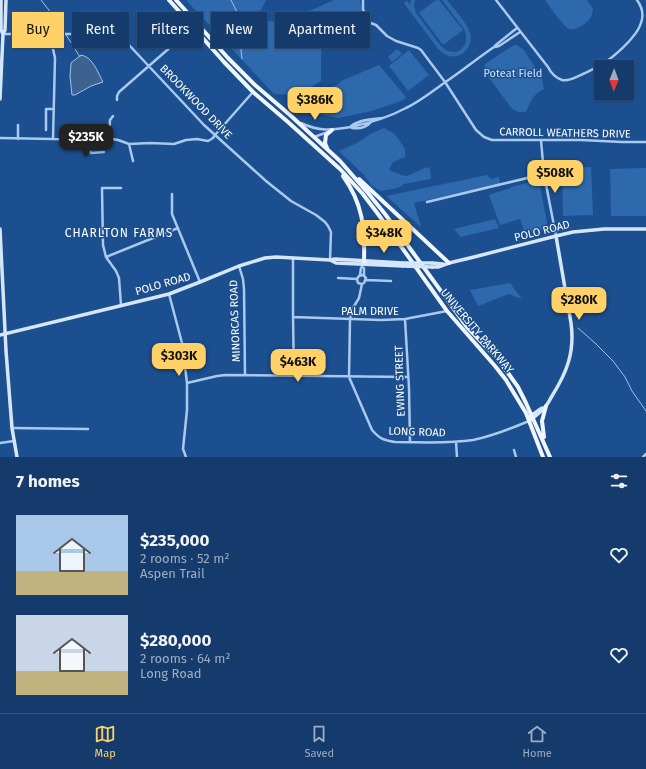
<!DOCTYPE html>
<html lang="en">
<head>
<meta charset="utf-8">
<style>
  body { margin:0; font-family:"Fira Sans",sans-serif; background:#1d4271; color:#f1f3f6; height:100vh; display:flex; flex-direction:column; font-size:15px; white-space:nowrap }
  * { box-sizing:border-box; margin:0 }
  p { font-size:13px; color:#9dadc1 }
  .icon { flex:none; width:22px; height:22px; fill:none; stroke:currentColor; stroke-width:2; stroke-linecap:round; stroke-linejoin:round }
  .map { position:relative; height:457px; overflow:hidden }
  .details { display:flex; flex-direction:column; background:#143b6b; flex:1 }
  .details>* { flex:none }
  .hud { position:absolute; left:12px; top:12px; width:400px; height:36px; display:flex; gap:8px }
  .needle { width:26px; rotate:181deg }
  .controls { position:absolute; left:594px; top:60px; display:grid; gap:8px }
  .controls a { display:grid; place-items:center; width:40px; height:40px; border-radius:0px; background:#143b6b; box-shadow:0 1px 3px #0004,0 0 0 1px #33557e; font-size:20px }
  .price { position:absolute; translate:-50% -34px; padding:0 9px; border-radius:8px; background:#ffd166; color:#111; font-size:13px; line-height:26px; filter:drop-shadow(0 1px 2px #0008) }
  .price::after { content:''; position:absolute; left:50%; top:24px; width:12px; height:9px; margin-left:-6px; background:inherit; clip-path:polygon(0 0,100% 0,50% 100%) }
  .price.on { background:#222; color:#fff }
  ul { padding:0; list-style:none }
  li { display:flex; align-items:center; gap:12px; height:100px; padding:0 16px }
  li span { display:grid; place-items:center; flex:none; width:112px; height:80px; border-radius:0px; color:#555 }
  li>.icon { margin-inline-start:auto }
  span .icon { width:48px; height:48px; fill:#fffc; stroke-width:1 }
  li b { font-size:17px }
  h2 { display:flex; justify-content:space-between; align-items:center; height:48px; padding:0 16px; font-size:17px }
  .pill { padding:0 14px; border-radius:0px; background:#143b6b; box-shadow:0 1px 3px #0004,0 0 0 1px #33557e; font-size:14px; line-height:36px }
  .pill.on { background:#ffd166; color:#111 }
  .tab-bar { display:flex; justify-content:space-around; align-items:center; height:56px; border-top:1px solid #33557e; background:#143b6b; font-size:11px; color:#9dadc1 }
  .tab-bar a { display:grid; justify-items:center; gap:2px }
  .tab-bar .on { color:#ffd166 }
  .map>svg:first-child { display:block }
  .green { fill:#2e69ad }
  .water { fill:#3c6290; stroke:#9cc4f0 }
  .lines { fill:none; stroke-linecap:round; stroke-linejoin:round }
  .stream { stroke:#9cc4f0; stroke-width:1 }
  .street { stroke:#a9c9ee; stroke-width:2.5 }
  .secondary { stroke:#d6e6fa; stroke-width:3.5 }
  .primary { stroke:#f0f6ff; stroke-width:4 }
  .secondary-bridge { stroke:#d6e6fa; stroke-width:3.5 }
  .labels { text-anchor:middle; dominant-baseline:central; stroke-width:3; stroke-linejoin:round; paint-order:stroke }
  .park-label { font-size:11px; fill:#cfe3fa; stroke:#1b4f8f }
  .street-label { font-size:11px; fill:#fff; stroke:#1b4f8f }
  .neighbourhood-label { font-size:12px; letter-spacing:1px; fill:#fff; stroke:#1b4f8f }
</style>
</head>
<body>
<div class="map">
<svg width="646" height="457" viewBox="0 0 646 457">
  <rect width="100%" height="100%" fill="#1b4f8f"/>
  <path class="green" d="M186 0H266L257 19 282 23 334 0H360L365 27 322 32 321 63V81L298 95 274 94Z
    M411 0H415L414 6 416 13 441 46C455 60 472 47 464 29L442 0H447C453 8 468 24 470 33 474 46 462 59 449 56 444 54 442 52 438 49L404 3 407 1 410 5Z
    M436 0H439L463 30 443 45 419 13Z
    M545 0H587L593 9C592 17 589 22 581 26 578 28 573 30 569 29 564 27 549 6 545 0Z
    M514 45H517L524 50 540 75 542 79 544 89C532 95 531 101 526 112H519L512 109 484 71 485 64Z
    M397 49 402 54 392 62 388 57Z
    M409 50 429 75 408 91 389 66Z
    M379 65 406 97 404 100 372 111 338 118 312 112 306 99 339 84 341 81Z
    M384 128 395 134 405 149V157L393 162 389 170 402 175 407 176 427 167 430 169 431 179 404 184 398 188 381 191 372 186 364 175 339 151 357 143 372 133Z
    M591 167 593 215 563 216 562 168Z
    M646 168V216H611L610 169Z
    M487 175 491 179 499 177 500 184 414 203 421 227 386 196Z
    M539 180 548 228 525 234 520 219 500 225 489 195 511 188V187Z
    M495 219 499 228 461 237 454 229Z
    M510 283 522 299 509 294 478 306 470 290Z"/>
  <path class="water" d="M81 55C93 57 98 73 103 82L91 86 75 95H72L70 76 71 63Z"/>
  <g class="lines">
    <path class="stream" d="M41 0 52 14 63 30 80 57
      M231 0 237 12 240 25 242 41 241 51 242 59
      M578 328 595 343 613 361 625 377 632 391 646 411"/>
    <path class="street" d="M363 0V9L368 22
      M496 0 548 67C551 73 556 78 562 80 569 82 578 76 585 73 589 71 594 69 599 66 612 59 637 37 641 23 644 15 642 7 637 0
      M300 33C291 34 284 30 288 19L293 20 300 33 308 32 319 25H344L368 22 376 25 387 36 396 41 418 48 421 50 445 82 476 130 484 137 492 140H581L622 142H646
      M3 34H106C118 35 121 37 129 45L204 125 266 181 291 201 316 215 325 222 328 226 331 232 330 260
      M42 34 53 49 55 58 53 139
      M495 47 499 46 520 32
      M117 100V96L119 92 197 24
      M301 123C320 132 331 130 351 127 370 123 389 117 406 108 421 101 434 90 447 81 463 70 478 58 494 47L497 44 517 28
      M18 125V139
      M351 126C359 120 372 119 382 118
      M352 128C359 129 365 128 370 123
      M46 130V109H54
      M314 137 328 132
      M0 138 53 139 87 140 112 139 118 140 129 144 150 143 174 144 186 140 197 139 208 141 213 138 215 135 253 92
      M109 139 110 120 113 116
      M87 140V145L91 153 104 152
      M541 140 544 174 556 236
      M129 144 133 161
      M172 194V214L200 282
      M427 202 544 174
      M106 257 178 228
      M293 258V317L294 376
      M239 266 243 279 244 289 245 375
      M362 267 364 268V276L366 278 364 283 362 284 358 283 357 279 359 276 362 275 364 276
      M360 275 361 268 362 267
      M338 278 357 279
      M366 280 391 281
      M362 284 359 298 353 308 350 319 349 377 372 430C380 439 383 440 395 442 420 442 447 444 473 440 493 436 510 429 529 421
      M169 294 182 343 187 383V410L183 449 186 457
      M121 305 119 278 116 271 106 257 103 245 102 188H121
      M293 317 381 320 405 319 447 311
      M405 319 409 388 410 442
      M187 383 217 376 226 375 408 377
      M12 428 88 429
      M456 442 457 457
      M0 443 14 441
      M514 450 516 457
      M643 457 646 454"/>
    <path class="secondary" d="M1 0V30L3 34
      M0 99 3 34 5 30 6 0
      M0 229 6 351 12 428 17 457
      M330 260 336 263 403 266
      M432 263 443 264
      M432 267H438L449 263 474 257 556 236 573 232 604 229H646
      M0 335 169 294 200 282 239 266 265 258 276 257 330 260 335 259 403 263
      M530 417 532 415 542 408
      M529 421C534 417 539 414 543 409 547 406 549 401 552 396 567 372 575 352 571 323L556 236"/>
    <path class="primary" d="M169 0 224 62 253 92 288 122 340 169 362 193 378 214 447 311 495 366 506 380 526 413 543 457
      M176 0 228 58 255 85 290 115 340 161 368 193 385 214 467 327 495 356 508 373 518 387 526 403 550 457
      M327 148 325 143 326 135 332 130
      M343 176C363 204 365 228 364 261
      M359 179 449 263
      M544 437 542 421 546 406"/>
    <path class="secondary-bridge" d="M403 263H432
      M403 266 432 267"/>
  </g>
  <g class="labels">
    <g class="park-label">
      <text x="513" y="73">Poteat Field</text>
    </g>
    <g class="street-label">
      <text transform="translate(196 102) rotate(46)">BROOKWOOD DRIVE</text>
      <text transform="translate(565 133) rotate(1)">CARROLL WEATHERS DRIVE</text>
      <text transform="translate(542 231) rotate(-14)">POLO ROAD</text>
      <text transform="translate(163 284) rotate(-16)">POLO ROAD</text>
      <text x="370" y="311">PALM DRIVE</text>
      <text transform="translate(235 321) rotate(-92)">MINORCAS ROAD</text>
      <text transform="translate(477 331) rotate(50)">UNIVERSITY PARKWAY</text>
      <text transform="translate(400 381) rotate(-92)">EWING STREET</text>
      <text transform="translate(417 432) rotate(2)">LONG ROAD</text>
    </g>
    <g class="neighbourhood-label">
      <text x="119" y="233">CHARLTON FARMS</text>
    </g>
  </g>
</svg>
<div class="controls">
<a><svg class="needle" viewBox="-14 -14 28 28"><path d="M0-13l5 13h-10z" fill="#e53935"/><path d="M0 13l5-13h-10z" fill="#9dadc1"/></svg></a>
</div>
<b class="price" style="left:315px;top:121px">$386K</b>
<b class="price on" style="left:86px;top:158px">$235K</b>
<b class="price" style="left:555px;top:194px">$508K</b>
<b class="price" style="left:384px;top:254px">$348K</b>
<b class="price" style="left:579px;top:321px">$280K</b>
<b class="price" style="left:179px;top:377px">$303K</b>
<b class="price" style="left:298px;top:383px">$463K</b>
<div class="hud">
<a class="pill on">Buy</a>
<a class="pill">Rent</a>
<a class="pill">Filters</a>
<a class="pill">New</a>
<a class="pill">Apartment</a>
</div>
</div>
<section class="details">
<h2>7 homes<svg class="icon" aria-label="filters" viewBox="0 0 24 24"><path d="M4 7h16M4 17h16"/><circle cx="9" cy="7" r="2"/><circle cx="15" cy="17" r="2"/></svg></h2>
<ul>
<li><span style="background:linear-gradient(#a9c7e8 70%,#c2b280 0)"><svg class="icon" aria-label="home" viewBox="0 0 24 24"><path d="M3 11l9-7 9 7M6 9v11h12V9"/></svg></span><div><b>$235,000</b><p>2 rooms · 52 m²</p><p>Aspen Trail</p></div><svg class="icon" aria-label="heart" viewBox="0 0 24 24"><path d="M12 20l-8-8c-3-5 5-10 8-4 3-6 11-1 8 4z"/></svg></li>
<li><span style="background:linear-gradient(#c9d6e8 70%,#c2b280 0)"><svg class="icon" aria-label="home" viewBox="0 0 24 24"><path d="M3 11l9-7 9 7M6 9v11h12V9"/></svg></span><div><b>$280,000</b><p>2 rooms · 64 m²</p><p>Long Road</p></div><svg class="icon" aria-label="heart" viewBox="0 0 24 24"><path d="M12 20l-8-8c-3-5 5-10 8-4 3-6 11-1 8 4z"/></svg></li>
</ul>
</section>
<nav class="tab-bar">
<a class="on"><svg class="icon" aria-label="map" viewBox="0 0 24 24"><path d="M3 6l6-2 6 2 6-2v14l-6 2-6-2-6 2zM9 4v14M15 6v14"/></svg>Map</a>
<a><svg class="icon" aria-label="saved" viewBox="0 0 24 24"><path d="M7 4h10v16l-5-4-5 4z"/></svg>Saved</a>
<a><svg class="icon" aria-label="home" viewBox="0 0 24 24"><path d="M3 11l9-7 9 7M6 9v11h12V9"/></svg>Home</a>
</nav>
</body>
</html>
